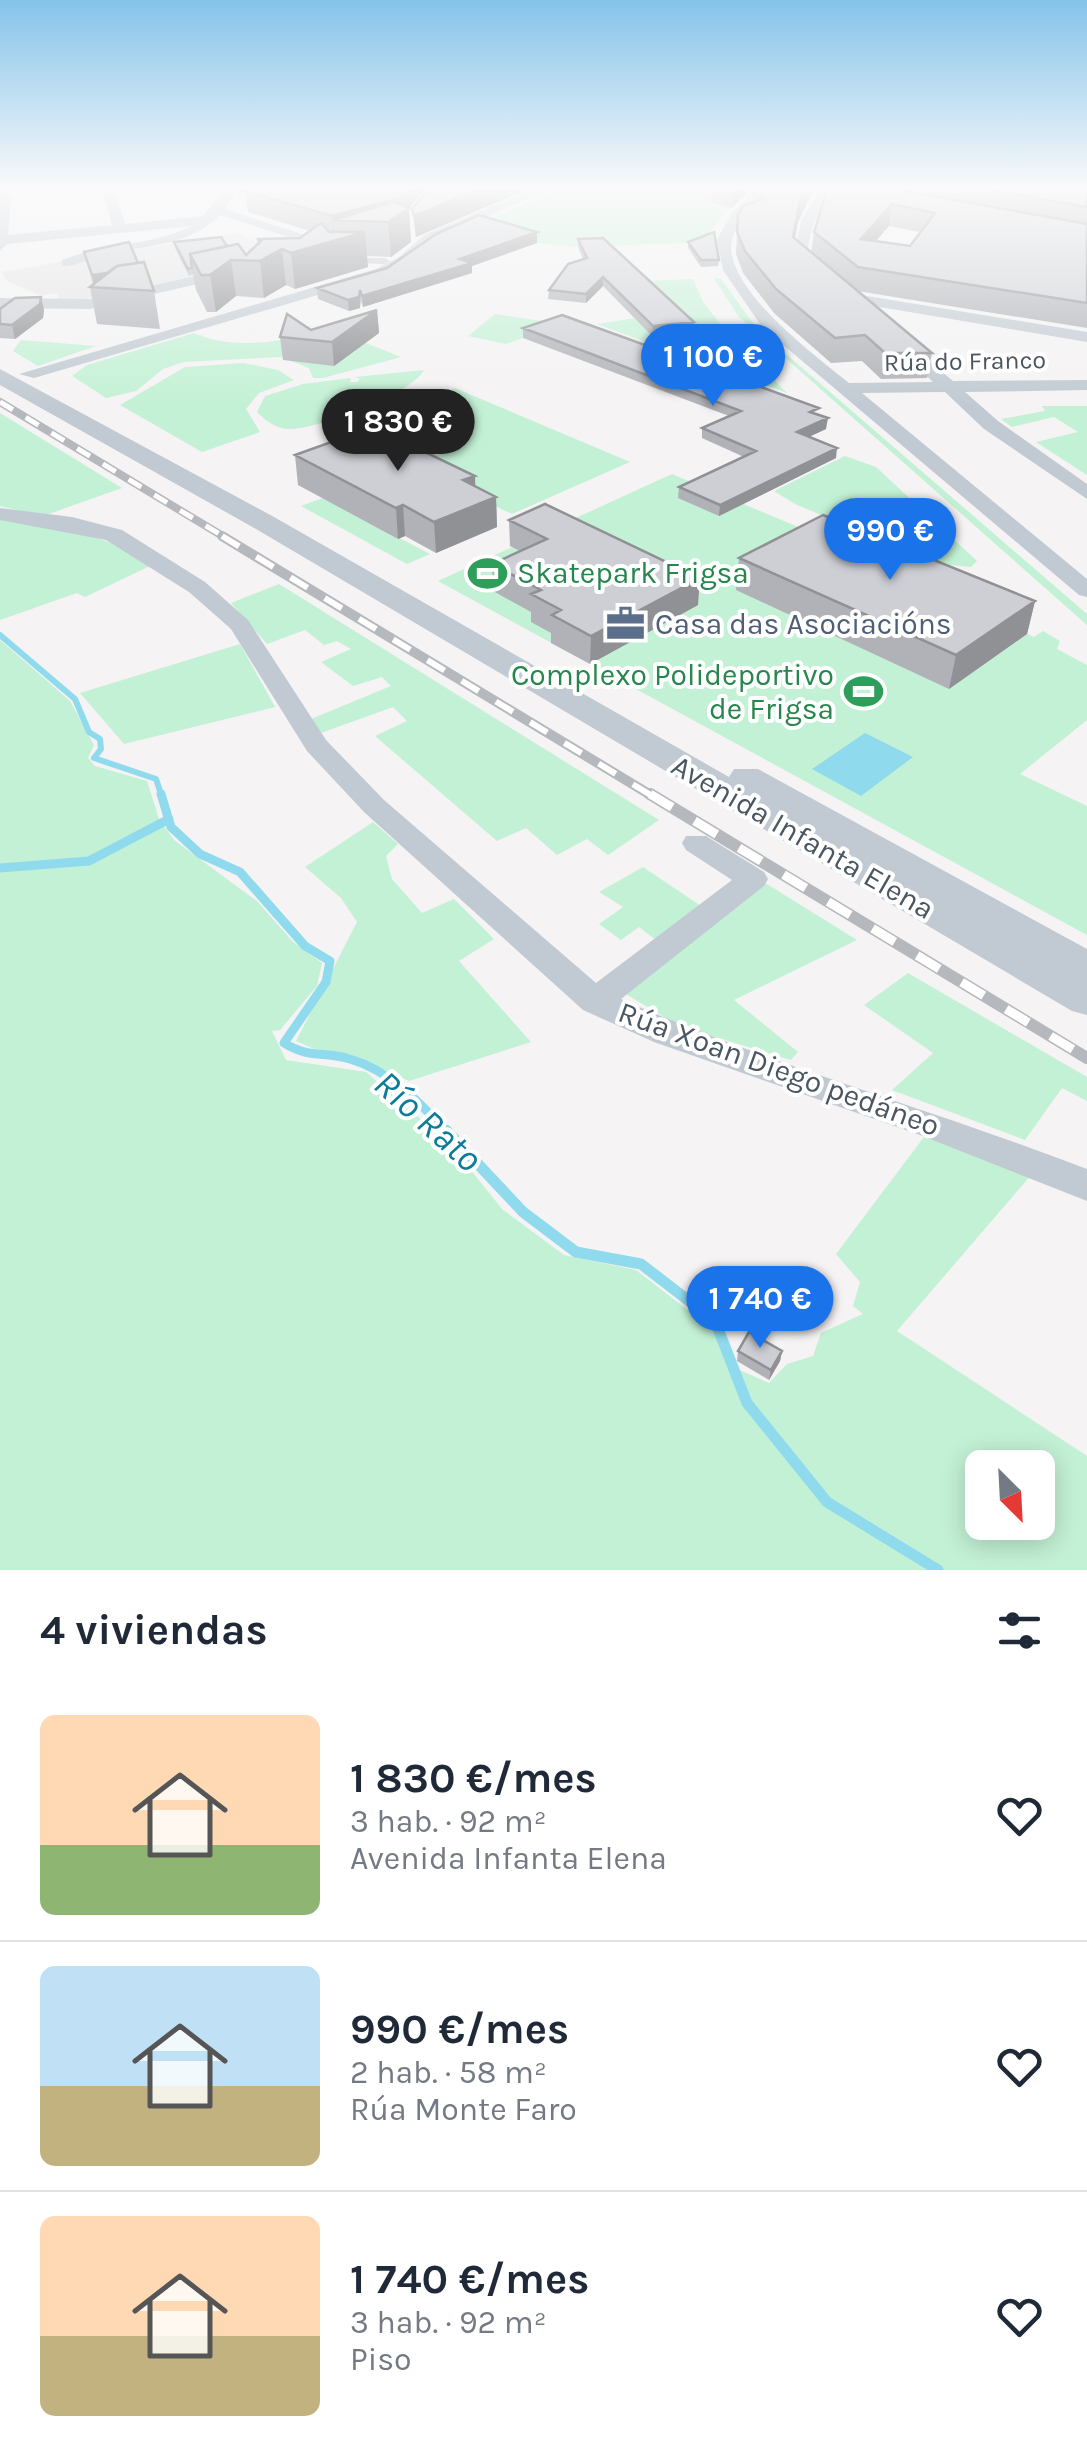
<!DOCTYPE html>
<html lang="es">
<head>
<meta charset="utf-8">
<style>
  body { margin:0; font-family:Karla,sans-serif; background:#f2f2f3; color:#1f2937; height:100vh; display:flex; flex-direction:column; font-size:38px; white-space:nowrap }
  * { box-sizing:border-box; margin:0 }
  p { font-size:32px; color:#747a83 }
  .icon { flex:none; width:55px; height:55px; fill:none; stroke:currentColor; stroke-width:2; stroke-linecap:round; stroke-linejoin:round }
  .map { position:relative; height:1570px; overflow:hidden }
  .sheet { display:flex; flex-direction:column; background:#fff; flex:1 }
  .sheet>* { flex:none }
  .needle { width:65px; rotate:156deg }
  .buttons { position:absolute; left:965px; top:1450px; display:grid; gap:20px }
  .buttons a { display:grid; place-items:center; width:90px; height:90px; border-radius:15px; background:#fff; box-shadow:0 5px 25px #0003; font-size:50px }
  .price { position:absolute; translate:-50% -85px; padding:0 22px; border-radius:35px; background:#1a73e8; color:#fff; font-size:32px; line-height:65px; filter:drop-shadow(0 2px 5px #0008) }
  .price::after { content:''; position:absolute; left:50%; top:60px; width:30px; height:22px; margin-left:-15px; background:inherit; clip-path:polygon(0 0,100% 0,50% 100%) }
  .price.on { background:#222; color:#fff }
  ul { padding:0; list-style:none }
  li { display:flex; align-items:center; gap:30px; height:250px; padding:0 40px }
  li+li { border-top:2px solid #e0e1e3 }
  li span { display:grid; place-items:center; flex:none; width:280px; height:200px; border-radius:15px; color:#555 }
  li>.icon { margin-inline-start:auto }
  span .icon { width:120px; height:120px; fill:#fffc; stroke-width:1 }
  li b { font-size:42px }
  h2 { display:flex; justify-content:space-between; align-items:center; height:120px; padding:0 40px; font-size:42px }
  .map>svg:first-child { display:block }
  .education { fill:#e6e4e5 }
  .green { fill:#c3f1d5; fill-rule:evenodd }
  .water { fill:#90daee }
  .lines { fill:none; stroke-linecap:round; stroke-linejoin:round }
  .stream-far2 { stroke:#90daee; stroke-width:6 }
  .stream-far1 { stroke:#90daee; stroke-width:9 }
  .stream { stroke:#90daee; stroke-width:11 }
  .pedestrian { fill:#c1cad2; fill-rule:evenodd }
  .minor { fill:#c1cad2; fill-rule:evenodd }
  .tertiary { fill:#c1cad2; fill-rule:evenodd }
  .rail-far2-casing { stroke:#b5b8bd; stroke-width:8 }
  .rail-far1-casing { stroke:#b5b8bd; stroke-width:10 }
  .rail-casing { stroke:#b5b8bd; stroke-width:12 }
  .rail-far2 { stroke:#fff; stroke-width:5; stroke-dasharray:15; stroke-linecap:butt }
  .rail-far1 { stroke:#fff; stroke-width:6; stroke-dasharray:20; stroke-linecap:butt }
  .rail { stroke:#fff; stroke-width:9; stroke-dasharray:26; stroke-linecap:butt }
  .wall { fill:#b0b2b7; fill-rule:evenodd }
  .shaded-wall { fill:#909195 }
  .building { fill:#cdcfd5; stroke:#909195; stroke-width:2.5; fill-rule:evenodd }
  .labels { text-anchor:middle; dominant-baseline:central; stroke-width:8; stroke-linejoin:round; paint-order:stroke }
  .far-street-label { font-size:25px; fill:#4a5661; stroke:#fff }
  .leisure-label { font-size:30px; fill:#27864d; stroke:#fff; text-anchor:start }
  .service-label { font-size:30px; fill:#4e5e75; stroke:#fff; text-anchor:start }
  .street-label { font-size:30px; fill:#4a5661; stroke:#fff }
  .near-water-label { font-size:38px; font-style:italic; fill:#0c7c9b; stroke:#fff }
</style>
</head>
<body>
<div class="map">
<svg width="1087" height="1570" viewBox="0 0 1087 1570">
  <rect width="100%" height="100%" fill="#f5f3f3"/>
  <path class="education" d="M236 233 289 255 87 299H58V293L40 295 7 281 1 272Z"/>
  <path class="green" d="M562 187H722L711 200H737L706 236 707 242 578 247 537 243 479 224Z
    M713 277 721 279 757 329 1087 614V625L739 317Z
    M693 279 703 302 729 335 787 393 722 368 694 345 725 338 717 332 693 331 646 281Z
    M495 314 562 324 506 344 468 336Z
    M635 318 652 336 663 335 704 364 597 324Z
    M336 331 401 357 323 378H313L309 368 280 357 184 362 163 369 136 391 106 398 72 376 87 365 194 333C240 353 288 338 336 331Z
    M21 340 96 346 38 366 13 351Z
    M244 363 278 370 294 380 259 393 246 409 260 432 202 452 120 405 185 367Z
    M424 370C413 393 318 429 291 429 278 430 266 421 257 412L265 396 303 384 351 378 350 382H357L360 379 355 377Z
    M455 388 630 462 512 514 338 431Z
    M1042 406H1087V475L1036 442 1078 432 1054 417 1012 427 1001 419 1045 411Z
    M0 413 122 488 43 516 0 506Z
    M845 456 876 467 977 561 971 567 939 564 795 504 774 491Z
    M672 474 829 540 1034 637 1043 631 1060 641 1057 649 1087 665V720L1020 774 1087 806V935L438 581Z
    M323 498 430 554 407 564 301 506Z
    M0 518C55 528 106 532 152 565L85 597 77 593 0 620Z
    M279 584 659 820 608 855 587 839 557 855 526 828 497 841 375 736 407 721 393 707 321 733 311 719 391 686 382 677 353 686 321 662 351 649 337 641 324 645 305 630 267 644 231 603Z
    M0 640 70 701 94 745 88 758 95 766 147 781 159 819 174 840 258 902 293 942 322 963 317 986 280 1030 272 1031 286 1060 366 1072 450 1144 502 1209 564 1255 636 1270 721 1336 735 1368 769 1383 787 1364 813 1356 821 1333 863 1314 853 1306 860 1282 836 1254 924 1137 1032 1174 897 1331 1087 1456V1570H0ZM982 1468H1038V1522H982Z
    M240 644 275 707 124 744 80 693Z
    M373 822 398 844 386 856 392 879 422 913 454 899 494 939 459 961 531 1042 409 1081 350 1054 319 1051 296 1041 357 922 341 898 305 867Z
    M643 867 704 908 660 943 639 927 621 940 599 924 623 907 599 892Z
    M762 881 857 940 734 1000 798 1052 791 1060 679 1026 616 988Z
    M908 973 1087 1077V1101L1062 1088 1025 1140 892 1090 933 1053 864 1005Z"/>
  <path class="water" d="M865 733 913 757 861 796 812 769Z"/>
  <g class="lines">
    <path class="stream-far2" d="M0 635 75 699 89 732 100 739 101 749 94 758 156 779 162 797"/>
    <path class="stream-far1" d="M161 794 171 827 200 854 240 872 305 946 330 961 326 982 284 1043C310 1059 324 1051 350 1059 391 1071 420 1103 448 1133
      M0 868 89 861 169 819"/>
    <path class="stream" d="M446 1130 523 1212 576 1252 641 1264 715 1321 747 1403 827 1502 938 1570"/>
    <path class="pedestrian" d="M338 258H385L390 261 385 264 342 263 337 260Z"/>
    <path class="minor" d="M0 187 11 196 8 235 112 225 102 187H114L125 224 203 216 227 187H239L225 209 341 247 329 250 220 215C185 249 144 244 100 256 87 259 75 267 62 266V260C104 243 152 246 192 226L7 244 0 251Z
      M537 187H553L434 241 409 263 386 275 34 378 19 374 376 269 399 257 424 235Z
      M758 187H771C758 203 740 216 733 236 716 283 817 357 849 383L933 382 894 345 892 342 900 337 953 381 1087 380V390L965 392 998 421 1087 484V499L984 429 945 392 862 393 1087 579V597L1079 595 762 327 723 270 717 240 731 214Z
      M822 187H836C817 206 810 230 807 256L824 273 817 277 793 257 802 218Z
      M231 268 238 272 236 275 90 309 0 308V298L90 299Z
      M849 293 1087 332V342L844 301 841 298Z
      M0 508 72 517 122 530 205 582 248 620 326 740 384 800 596 983 732 880 686 850 682 843 686 836H706L764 872 768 879 764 886 621 999C771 1065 933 1110 1087 1169V1201L920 1135 654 1042 583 1010 364 812 307 751 231 629 189 592 106 540 0 520Z"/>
    <path class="tertiary" d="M791 187H825L880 200 872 205Z
      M0 369 274 517 729 777 734 769H758L1087 949V1015L1072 1011 256 529 0 385Z"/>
    <defs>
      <path id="rail-far2" d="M0 402 226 538"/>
      <path id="rail-far1" d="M222 536 654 797"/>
      <path id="rail" d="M650 794 1087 1058"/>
    </defs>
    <use href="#rail-far2" class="rail-far2-casing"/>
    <use href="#rail-far1" class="rail-far1-casing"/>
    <use href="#rail" class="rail-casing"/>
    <use href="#rail-far2" class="rail-far2"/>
    <use href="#rail-far1" class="rail-far1"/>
    <use href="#rail" class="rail"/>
  </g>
  <path class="wall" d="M238 187H427L409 208 411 242 391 257 367 256 368 267 295 289 286 285 264 298 236 296 216 312H207L196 290 193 274 189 276 175 248 174 242 227 246 246 255 258 244 257 239 300 238 310 231 248 212 245 193 238 194Z
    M430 187H533L416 237 412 209Z
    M712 187H753L731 208 711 202Z
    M828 187H1087V328L857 291 932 353 927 378 881 379 862 361 831 363 774 313 743 273 736 254 738 215 752 203 753 194 811 195 798 222 794 239 811 253 814 232ZM889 226 920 232 910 246 875 241Z
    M537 232V243L472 266V273L363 307 361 301 360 308 349 311 318 299 317 288Z
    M578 239 693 331 652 336 603 286 586 303 548 299 549 290 583 259 578 247Z
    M688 242 719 260 718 266 701 267 688 248Z
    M84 252 138 263 154 291 160 329 97 324 90 287 93 284Z
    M41 297 44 310 43 318 15 339 0 338V324Z
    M377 310 379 333 334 366 283 360 280 337 311 330Z
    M523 328 818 415 826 429 808 437 836 458 719 516 678 498 679 487 744 457 702 438V428L729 416 523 338Z
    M295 455 476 486 496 497 497 527 436 553 405 536 398 539 298 485Z
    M509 520 698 605 590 664 551 643V633L531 622V612L493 591 492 564 520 551 510 546Z
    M739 558 1035 601 1027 634 949 689 736 590Z
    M738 1351H782L780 1361 769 1380 737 1361Z"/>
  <path class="shaded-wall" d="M238 187H294L245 191V193L238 194Z
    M408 187H427L409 208 411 242 391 257 388 222 333 220 334 238 332 216Z
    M484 187H533L416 237 414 216Z
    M734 187H753L731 208 733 188Z
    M806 187H811V195L798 222 791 260 800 200Z
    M892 204 889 226 858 262 861 239Z
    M365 232 368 267 295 289 291 253Z
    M537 232V243L472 266V273L363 307 362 296Z
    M282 249 286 285 264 298 260 261Z
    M231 260 236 296 216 312 210 275Z
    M141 269 94 287 92 275Z
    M603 277V286L586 303V294Z
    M360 290V308L349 311 348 300Z
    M41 297 44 310 43 318 15 339 12 325Z
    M377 310 379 333 334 366 332 342Z
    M694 322 693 331 652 336 653 326Z
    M828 418 826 429 796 443 797 432Z
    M837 448 836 458 719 516 720 505Z
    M475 476 476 505 496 497 497 527 436 553 434 522 463 480Z
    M403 505 405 536 398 539 396 508Z
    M700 578 698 605 590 664 591 636Z
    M1035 601 1027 634 949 689 956 655Z
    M782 1351 780 1361 769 1380 771 1370Z"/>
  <path class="building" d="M262 187H408L399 198 332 216 245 191Z
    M430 187H484L414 216 412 209Z
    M758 187H806L800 200 793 237 932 353H885L865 335 835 338 776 289 745 251 737 232 738 215 743 206 766 198 753 194Z
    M828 187H883L1087 224V303L858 267 814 232ZM892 204 935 213 910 246 861 239Z
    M973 187H1087V207Z
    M394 202 409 208 388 222 333 220Z
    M479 215 537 232 460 259 472 263 362 296 360 290 359 297 348 300 317 288 387 268 436 234Z
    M321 223 329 232H365L291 253 282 249 260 261 231 260 210 275H201L190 254 238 244 246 255 261 241 257 239 300 238Z
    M714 232 719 260H701L688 242Z
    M221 237 227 246 190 254 192 268 188 269 174 242Z
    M603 238 694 322 653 326 603 277 586 294 549 290 568 264 587 258 578 239Z
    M129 242 138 263 117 266 107 273 92 275 84 252Z
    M144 262 154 291 90 287 117 266Z
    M41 297 40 304 12 325 0 324V309L15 298Z
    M377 310 332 342 280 337 287 314 311 330Z
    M562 315 819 408 810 412 828 418 797 432 837 448 720 505 679 487 756 451 702 428 741 411 523 328Z
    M373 427 475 476 463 480 496 497 434 522 403 505 396 508 295 455Z
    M545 504 700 578 591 636 552 615 561 610 531 594 541 590 492 564 547 539 509 520Z
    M823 515 1035 601 956 655 739 558Z
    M749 1332 782 1351 771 1370 738 1351Z"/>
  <linearGradient id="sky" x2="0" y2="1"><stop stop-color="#85c3ea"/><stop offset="0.46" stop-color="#fafafa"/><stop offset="1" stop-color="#fafafa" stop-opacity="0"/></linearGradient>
  <rect width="1087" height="407" fill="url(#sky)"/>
  <defs>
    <symbol id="stadium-bare" viewBox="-9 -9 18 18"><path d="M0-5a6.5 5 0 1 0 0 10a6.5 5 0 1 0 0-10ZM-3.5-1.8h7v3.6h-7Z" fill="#2e9e5b" stroke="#fff" stroke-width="2.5" paint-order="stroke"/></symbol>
    <symbol id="office-bare" viewBox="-9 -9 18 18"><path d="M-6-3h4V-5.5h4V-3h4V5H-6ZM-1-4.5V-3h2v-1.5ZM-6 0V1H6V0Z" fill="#5c6f8a" stroke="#fff" stroke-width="2.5" paint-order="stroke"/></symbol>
  </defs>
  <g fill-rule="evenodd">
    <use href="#stadium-bare" x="460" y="546" width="55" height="55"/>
    <use href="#office-bare" x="598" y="596" width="55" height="55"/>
    <use href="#stadium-bare" x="836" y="664" width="55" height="55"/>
  </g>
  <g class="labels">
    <g class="far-street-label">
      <text transform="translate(965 361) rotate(-1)">Rúa do Franco</text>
    </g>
    <g class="leisure-label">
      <text x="517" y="573">Skatepark Frigsa</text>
      <text x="834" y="675" text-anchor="end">Complexo Polideportivo<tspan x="834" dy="34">de Frigsa</tspan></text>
    </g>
    <g class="service-label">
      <text x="655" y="624">Casa das Asociacións</text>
    </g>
    <g class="street-label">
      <text transform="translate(803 837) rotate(30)">Avenida Infanta Elena</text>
      <text transform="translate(779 1069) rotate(20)">Rúa Xoan Diego pedáneo</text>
    </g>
    <g class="near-water-label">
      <text transform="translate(428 1121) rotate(42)">Río Rato</text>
    </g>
  </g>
</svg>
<div class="buttons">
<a><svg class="needle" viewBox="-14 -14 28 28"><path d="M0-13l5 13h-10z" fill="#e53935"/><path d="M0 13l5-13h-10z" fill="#747a83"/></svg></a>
</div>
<b class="price" style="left:713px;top:409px">1 100 €</b>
<b class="price on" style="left:398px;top:474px">1 830 €</b>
<b class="price" style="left:890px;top:583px">990 €</b>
<b class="price" style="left:760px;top:1351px">1 740 €</b>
</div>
<section class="sheet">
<h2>4 viviendas<svg class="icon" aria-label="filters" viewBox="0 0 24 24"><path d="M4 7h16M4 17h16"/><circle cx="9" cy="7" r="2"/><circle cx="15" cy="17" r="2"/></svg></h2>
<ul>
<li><span style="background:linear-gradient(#ffd9b3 65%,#8fb573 0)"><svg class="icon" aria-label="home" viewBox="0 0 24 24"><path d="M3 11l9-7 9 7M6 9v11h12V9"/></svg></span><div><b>1 830 €/mes</b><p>3 hab. · 92 m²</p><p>Avenida Infanta Elena</p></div><svg class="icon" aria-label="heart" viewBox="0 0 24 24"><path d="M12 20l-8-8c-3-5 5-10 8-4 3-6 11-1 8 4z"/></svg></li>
<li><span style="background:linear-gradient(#bfe0f5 60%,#c2b280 0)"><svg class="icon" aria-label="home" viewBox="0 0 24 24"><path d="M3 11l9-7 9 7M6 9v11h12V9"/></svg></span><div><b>990 €/mes</b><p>2 hab. · 58 m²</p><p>Rúa Monte Faro</p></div><svg class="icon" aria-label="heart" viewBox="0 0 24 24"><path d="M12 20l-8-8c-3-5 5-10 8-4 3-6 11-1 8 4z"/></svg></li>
<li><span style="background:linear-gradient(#ffd9b3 60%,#c2b280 0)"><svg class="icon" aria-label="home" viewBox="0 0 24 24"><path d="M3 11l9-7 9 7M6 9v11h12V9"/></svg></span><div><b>1 740 €/mes</b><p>3 hab. · 92 m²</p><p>Piso</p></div><svg class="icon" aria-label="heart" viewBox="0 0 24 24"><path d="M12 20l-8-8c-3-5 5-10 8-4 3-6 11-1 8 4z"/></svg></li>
</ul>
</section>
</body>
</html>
